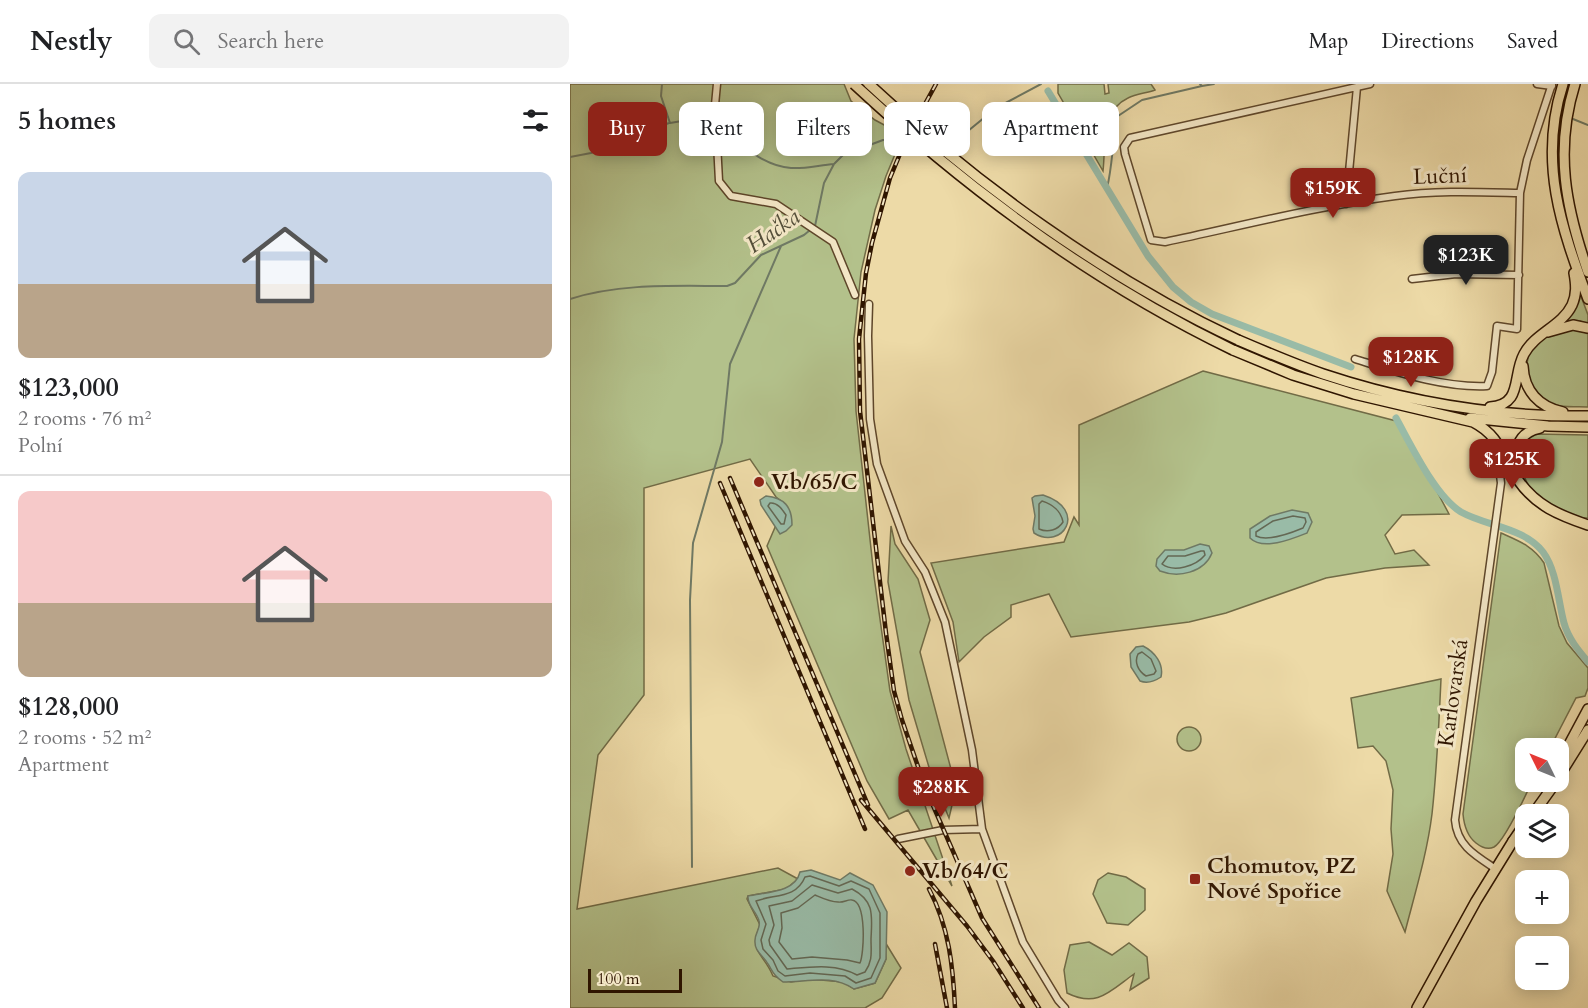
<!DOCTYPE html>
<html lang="en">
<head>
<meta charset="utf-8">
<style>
  body { margin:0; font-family:Cardo,serif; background:#f2f2f2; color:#202124; height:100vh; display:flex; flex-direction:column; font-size:22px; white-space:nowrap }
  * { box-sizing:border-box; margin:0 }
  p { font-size:20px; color:#757577 }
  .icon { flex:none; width:33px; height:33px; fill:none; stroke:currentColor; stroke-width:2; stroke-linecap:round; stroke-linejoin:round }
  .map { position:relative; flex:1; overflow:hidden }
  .side { display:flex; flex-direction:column; background:#fff; width:570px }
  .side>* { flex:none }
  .hud { position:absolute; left:18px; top:18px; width:570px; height:54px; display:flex; gap:12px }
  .needle { width:39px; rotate:313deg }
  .buttons { position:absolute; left:945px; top:654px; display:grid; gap:12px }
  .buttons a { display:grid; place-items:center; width:54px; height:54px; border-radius:12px; background:#fff; box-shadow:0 3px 15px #0003; font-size:30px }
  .scale { position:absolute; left:18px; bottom:15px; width:94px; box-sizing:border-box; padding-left:6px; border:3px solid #2f1500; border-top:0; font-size:16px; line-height:21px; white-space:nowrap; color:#2f1500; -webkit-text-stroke:4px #f3e7c6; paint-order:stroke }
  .price { position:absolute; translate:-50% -51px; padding:0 14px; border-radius:12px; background:#8f2418; color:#fff; font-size:20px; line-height:39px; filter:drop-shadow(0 2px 3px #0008) }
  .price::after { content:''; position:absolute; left:50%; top:36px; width:18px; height:14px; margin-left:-9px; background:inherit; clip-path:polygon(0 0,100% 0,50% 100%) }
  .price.selected { background:#222; color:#fff }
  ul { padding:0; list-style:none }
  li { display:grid; align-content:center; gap:12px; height:318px; padding:0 18px }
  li+li { border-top:2px solid #e0e0e0 }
  li span { display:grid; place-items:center; height:186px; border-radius:12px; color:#555 }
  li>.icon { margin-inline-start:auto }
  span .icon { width:108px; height:108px; fill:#fffc; stroke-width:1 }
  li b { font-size:26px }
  h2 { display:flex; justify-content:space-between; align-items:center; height:72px; padding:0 18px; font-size:26px }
  .tag { padding:0 21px; border-radius:12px; background:#fff; box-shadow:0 3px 15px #0003; font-size:21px; line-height:54px }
  .tag.selected { background:#8f2418; color:#fff }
  header { display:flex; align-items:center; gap:36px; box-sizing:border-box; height:84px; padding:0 30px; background:#fff; border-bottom:2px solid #e0e0e0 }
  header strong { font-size:28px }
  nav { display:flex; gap:33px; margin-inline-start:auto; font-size:21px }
  .search { width:420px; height:54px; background:#f2f2f2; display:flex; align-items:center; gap:15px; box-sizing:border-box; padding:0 21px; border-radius:12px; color:#757577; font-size:22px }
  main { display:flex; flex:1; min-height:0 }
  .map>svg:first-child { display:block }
  .green { fill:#b3c18b; stroke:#716b46; stroke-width:1.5 }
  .water { fill:#99bba7; stroke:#6f7964; stroke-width:1.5 }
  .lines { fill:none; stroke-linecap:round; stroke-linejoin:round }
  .shore { stroke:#646854; stroke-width:1.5 }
  .stream { stroke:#6f7964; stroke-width:2 }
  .canal { stroke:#99bba7; stroke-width:7 }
  .minor-casing { stroke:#5e462a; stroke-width:9 }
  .primary-casing { stroke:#2f1500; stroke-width:12 }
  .trunk-casing { stroke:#2f1500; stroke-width:12 }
  .minor { stroke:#f3e7c6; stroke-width:6 }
  .primary { stroke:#eddaa7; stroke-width:9 }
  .trunk { stroke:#eddaa7; stroke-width:9 }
  .rail-casing { stroke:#2f1500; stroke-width:4.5 }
  .rail { stroke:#f3e7c6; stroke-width:2; stroke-dasharray:7; stroke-linecap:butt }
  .trunk-bridge-casing { stroke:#2f1500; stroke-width:12; stroke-linecap:butt }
  .trunk-bridge { stroke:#eddaa7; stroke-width:9 }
  .poi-dot { fill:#8f2418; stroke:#f3e7c6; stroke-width:2 }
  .labels { text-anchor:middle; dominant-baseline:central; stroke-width:6; stroke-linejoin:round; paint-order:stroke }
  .street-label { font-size:22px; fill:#2f1500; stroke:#f3e7c6 }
  .poi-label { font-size:22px; font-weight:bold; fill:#2f1500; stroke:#f3e7c6; text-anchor:start }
  .water-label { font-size:24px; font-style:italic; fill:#544f3a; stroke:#f3e7c6 }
</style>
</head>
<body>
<header>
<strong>Nestly</strong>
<div class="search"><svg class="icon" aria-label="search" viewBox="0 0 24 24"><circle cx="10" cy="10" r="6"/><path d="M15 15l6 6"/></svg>Search here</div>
<nav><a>Map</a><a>Directions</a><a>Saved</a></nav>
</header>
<main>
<section class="side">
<h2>5 homes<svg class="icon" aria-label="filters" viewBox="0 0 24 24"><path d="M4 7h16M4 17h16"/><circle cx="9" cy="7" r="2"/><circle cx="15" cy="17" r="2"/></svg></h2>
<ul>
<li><span style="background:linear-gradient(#c9d6e8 60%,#b9a48a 0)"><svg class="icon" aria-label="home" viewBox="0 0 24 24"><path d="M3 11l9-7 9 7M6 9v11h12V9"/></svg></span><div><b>$123,000</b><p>2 rooms · 76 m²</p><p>Polní</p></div></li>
<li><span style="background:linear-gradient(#f6c9c9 60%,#b9a48a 0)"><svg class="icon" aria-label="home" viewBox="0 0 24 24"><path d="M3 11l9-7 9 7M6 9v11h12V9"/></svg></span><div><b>$128,000</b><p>2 rooms · 52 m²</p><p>Apartment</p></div></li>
</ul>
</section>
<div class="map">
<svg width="1018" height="924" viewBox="0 0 1018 924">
  <rect width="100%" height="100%" fill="#eddaa7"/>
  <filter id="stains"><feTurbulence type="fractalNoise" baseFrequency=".00333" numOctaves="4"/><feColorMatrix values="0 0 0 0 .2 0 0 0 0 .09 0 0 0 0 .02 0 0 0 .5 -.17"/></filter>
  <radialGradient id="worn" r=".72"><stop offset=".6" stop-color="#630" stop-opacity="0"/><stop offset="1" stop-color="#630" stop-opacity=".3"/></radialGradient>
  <path class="green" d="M0 0H274L281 17 305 36 333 51 316 92 305 126 291 188 284 255 286 327 304 492 320 607 336 665 382 802 338 726 319 735 297 697 197 462 215 420 206 413 180 375 74 404V611L28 671 7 825 208 784 228 795 216 805 178 812 177 815 190 841C179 870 193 868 203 892L221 898 239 895 274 898 284 905 305 899 316 875 315 858 331 884 312 914 295 924H0Z
    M488 0H534L535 10 539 9 538 0H581L585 6C577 9 566 10 558 14 530 27 536 62 533 87L488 9Z
    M1009 207 1018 231V240L1010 237 989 240Z
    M1004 246 1012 247 1018 250V323C1008 322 995 324 986 321 962 315 947 280 965 261 975 251 990 249 1004 246Z
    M633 287 830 338 879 430 832 431 815 451 825 470 844 466 859 481 815 484 756 494 656 529 619 538 501 553 479 510 441 521V533L414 553 389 578 383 538 361 479 494 458 504 433 509 441V341Z
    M966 350 1018 351V434C999 435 973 420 961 405 950 391 942 355 966 350Z
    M321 442 325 460 348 495 360 536 350 568 386 704 379 734 361 690 339 616 318 498Z
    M931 449C949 457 963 462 974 479L989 542 997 559 1018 584V604L1015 612 1006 614 980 664H956V698H962C956 710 935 757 924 763 918 766 911 763 906 759 897 752 894 741 893 730Z
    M871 595C869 640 867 685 862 730 857 770 845 809 835 848L817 807 823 770 821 745 823 706 816 677 803 662 788 664 781 614Z
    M607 655a12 12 0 1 1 24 0a12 12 0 1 1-24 0Z
    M538 789 556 793 575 805V826L558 841 537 839 523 810 528 796Z
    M519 858 542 871 559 859 577 873 579 894 560 906 564 890C539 908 527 924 497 909L494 886 500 861Z"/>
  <path class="water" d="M473 411C519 426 492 467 464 449L463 445 465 432 462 414 465 412Z
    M196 412C214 414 222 422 222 441L216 447 210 450 191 421 190 416Z
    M722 426 738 429 742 438 737 449C722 455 693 467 680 454V445L700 432Z
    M630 460 639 462 642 469C634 489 608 494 590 487L586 482 587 475 595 466H614Z
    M573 562C585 568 594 580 591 593 585 597 578 600 570 597L561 583 560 570 566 563Z
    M241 786 270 796 280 789 303 801 317 828 316 875 305 899 284 905C262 890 238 898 213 898 204 892 203 888 198 880 193 871 184 868 185 856 185 849 191 844 189 837 187 828 177 822 178 812 196 808 225 809 230 788Z"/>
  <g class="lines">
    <path class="shore" d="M472 417C482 420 491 427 493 438 488 446 478 449 469 445V420Z
      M200 419C207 418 212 425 216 431L214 440H211L198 422Z
      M723 432 735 434 736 438 733 444C721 449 698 458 686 452V448L703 437Z
      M631 467H634L635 471C626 482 604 489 592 480L598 472H615Z
      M572 568 581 575 586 587 584 590 576 592C568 587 564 578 568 570Z
      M240 792 269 802 281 797 299 805 310 829V874L301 894 286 899 275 892 240 889 215 892 208 887 203 876 193 865 191 856 196 840 186 817C204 810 226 815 235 793Z
      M242 801 268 809 282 805C305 817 302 832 301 855 301 868 303 877 295 888L287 891C266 879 240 883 217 885L200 861 199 856 204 841 199 822 222 817Z
      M245 811C252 814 260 818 268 818 273 819 278 815 282 816 297 818 294 870 290 879L277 876 242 873 222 875 209 858 212 844 211 829 228 824Z"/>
    <path class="stream" d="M92 0 91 12 100 39 124 35 144 38
      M630 0 632 2 644 0
      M1003 35 1018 41
      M148 42C170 59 192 82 221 84 235 85 250 81 264 80
      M376 65 426 24 471 0
      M0 73 21 69 99 39
      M537 104C543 80 542 56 548 32L572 16 632 2
      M0 215C50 199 105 202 157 202L165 199 191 171 234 151 245 142 254 99 264 80 273 71 313 56H337L348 62
      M122 783 120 516 123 459 152 358 160 280 211 162"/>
    <path class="canal" d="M478 7 578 172 603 203 621 218 642 230 781 283
      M826 334C841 361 865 412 891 428 916 442 955 444 973 468 987 487 988 517 994 539 998 554 1008 566 1018 578"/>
    <defs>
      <path id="minor" d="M147 0 145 21 149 97 161 112 206 120 263 158 285 211
        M800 0 560 54 554 63 555 70 581 156 595 158C671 142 748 122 825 112 866 106 909 108 950 109
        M967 0 982 2
        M776 120 787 3
        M842 195 886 190 949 191
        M299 220 298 252 300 335 307 380 335 457 355 488 375 538 402 666 412 745 453 858 488 916 495 924
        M785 275C827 288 873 304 917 302L922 288 927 242 947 245 950 109 957 76 982 0
        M328 755 373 746 412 745
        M926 785C906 772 887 762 885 736L931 399 930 391"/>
      <path id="primary" d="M847 924 906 817 943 757"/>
      <path id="trunk" d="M993 0C968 77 991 143 1018 215
        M1005 0C984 67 996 124 1018 188
        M978 248 1003 241 1018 244
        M668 256C696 268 724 280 753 290 837 318 929 333 1018 332
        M663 266 723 291 784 310 903 338C932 353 931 373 948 396 966 422 989 431 1018 441
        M953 282C954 307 969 323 993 328
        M920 323C953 321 942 292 954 270 965 249 992 242 1002 221 1007 210 1006 200 1004 189
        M900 334 978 342 1018 343
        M949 391C943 370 945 349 970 344
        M988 681 1018 625
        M988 694 1018 646
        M963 730 986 698
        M943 757 956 738"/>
    </defs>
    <use href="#minor" class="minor-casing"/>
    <use href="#primary" class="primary-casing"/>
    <use href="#trunk" class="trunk-casing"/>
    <use href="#minor" class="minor"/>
    <use href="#primary" class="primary"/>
    <use href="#trunk" class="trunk"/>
    <defs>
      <path id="rail" d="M366 0 337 53 320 94 302 159 296 189 289 255 290 327 316 549 324 607 332 636 355 703 412 834 469 924
        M160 394 298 721
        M150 399 295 745
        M291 716 397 842 423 877 453 924
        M359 805C379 843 383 882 385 924
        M365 860 377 924"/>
    </defs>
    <use href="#rail" class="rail-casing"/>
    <use href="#rail" class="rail"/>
    <defs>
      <path id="trunk-bridge" d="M284 0C397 105 524 199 663 266
        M299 0C404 99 537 195 668 256"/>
    </defs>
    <use href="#trunk-bridge" class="trunk-bridge-casing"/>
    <use href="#trunk-bridge" class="trunk-bridge"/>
  </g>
  <g class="poi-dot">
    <circle cx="189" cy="398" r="6"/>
    <circle cx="340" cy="787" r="6"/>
    <rect x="619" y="789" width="12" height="12" rx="3"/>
  </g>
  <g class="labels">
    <g class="street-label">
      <text transform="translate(870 92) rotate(-2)">Luční</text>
      <text transform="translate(883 609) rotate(-82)">Karlovarská</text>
    </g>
    <g class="poi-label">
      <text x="201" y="398">V.b/65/C</text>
      <text x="637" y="782">Chomutov, PZ<tspan x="637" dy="25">Nové Spořice</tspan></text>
      <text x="352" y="787">V.b/64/C</text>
    </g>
    <g class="water-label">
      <text transform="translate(203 147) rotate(-35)">Hačka</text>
    </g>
  </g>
  <rect width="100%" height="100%" filter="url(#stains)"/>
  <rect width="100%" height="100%" fill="url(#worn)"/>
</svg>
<div class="buttons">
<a><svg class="needle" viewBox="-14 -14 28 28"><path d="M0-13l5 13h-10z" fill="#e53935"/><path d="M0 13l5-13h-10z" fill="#757577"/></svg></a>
<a><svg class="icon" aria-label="layers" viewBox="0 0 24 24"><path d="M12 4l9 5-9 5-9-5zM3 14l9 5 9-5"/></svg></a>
<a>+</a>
<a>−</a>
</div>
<div class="scale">100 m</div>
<b class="price" style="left:763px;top:135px">$159K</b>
<b class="price selected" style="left:896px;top:202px">$123K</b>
<b class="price" style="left:841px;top:304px">$128K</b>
<b class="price" style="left:942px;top:406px">$125K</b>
<b class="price" style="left:371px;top:734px">$288K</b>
<div class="hud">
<a class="tag selected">Buy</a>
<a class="tag">Rent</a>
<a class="tag">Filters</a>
<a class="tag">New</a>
<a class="tag">Apartment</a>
</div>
</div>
</main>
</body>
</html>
